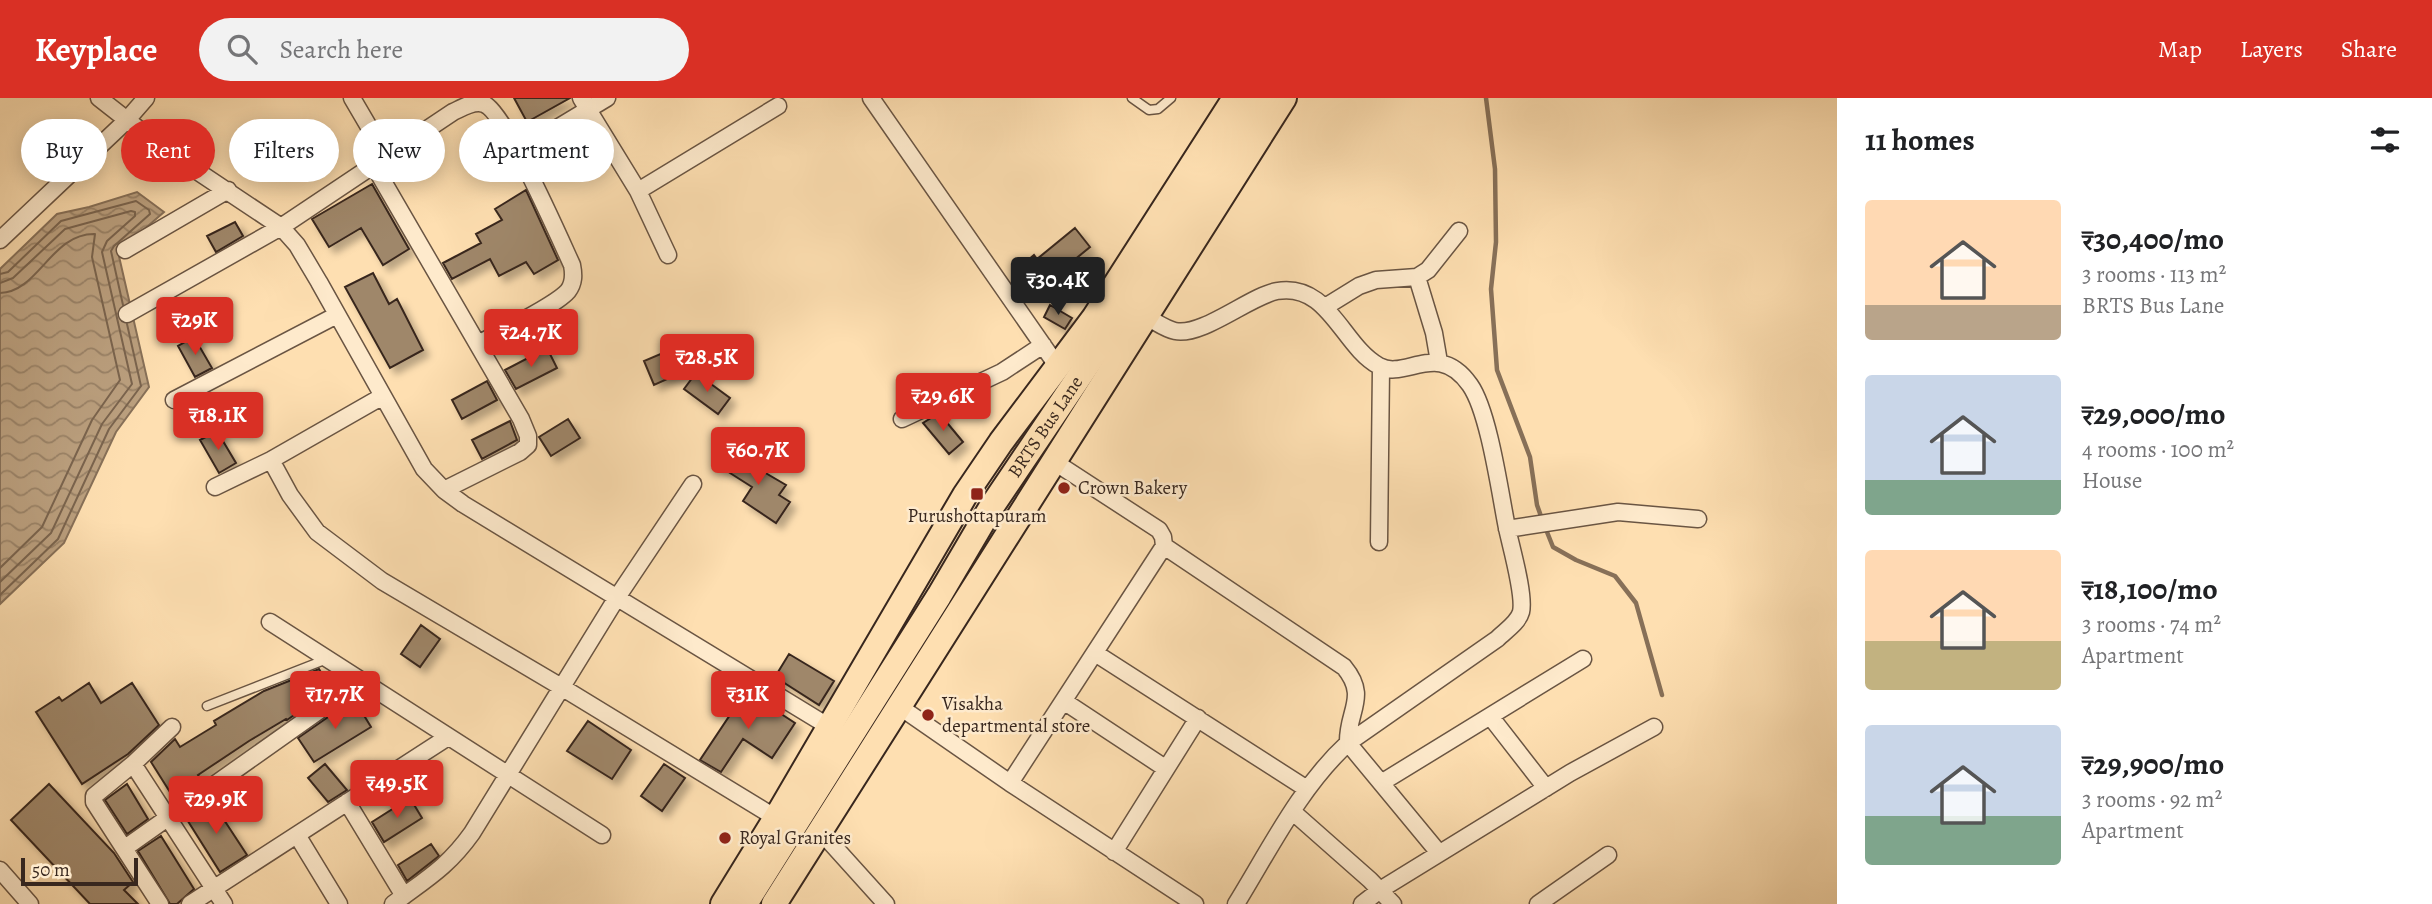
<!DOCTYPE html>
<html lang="en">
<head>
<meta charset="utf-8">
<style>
  body { margin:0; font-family:Alegreya,serif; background:#f2f2f2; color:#202124; height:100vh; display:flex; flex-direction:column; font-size:26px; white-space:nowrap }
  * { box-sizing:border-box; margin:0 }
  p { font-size:23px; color:#757577 }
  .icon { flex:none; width:38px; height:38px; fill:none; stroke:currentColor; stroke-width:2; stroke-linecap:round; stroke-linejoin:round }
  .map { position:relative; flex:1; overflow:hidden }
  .panel { display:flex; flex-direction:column; background:#fff; width:595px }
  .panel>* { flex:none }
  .banner { position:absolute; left:21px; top:21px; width:665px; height:63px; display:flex; gap:14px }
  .scale { position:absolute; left:21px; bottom:18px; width:117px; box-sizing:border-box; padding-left:7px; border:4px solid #38271e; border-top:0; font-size:19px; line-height:24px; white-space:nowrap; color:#38271e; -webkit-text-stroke:5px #feeacc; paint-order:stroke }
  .price { position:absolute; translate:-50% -60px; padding:0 16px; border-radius:7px; background:#d93025; color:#fff; font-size:23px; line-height:46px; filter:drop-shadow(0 2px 4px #0008) }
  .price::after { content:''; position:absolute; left:50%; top:42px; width:21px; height:16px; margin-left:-10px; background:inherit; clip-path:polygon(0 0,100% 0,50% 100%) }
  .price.current { background:#222; color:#fff }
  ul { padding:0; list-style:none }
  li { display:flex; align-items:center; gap:21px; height:175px; padding:0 28px }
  li span { display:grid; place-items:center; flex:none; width:196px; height:140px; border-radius:7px; color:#555 }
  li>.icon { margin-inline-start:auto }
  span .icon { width:84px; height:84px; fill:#fffc; stroke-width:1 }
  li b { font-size:30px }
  h2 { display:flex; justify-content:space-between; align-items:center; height:84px; padding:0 28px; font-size:30px }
  .pill { padding:0 24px; border-radius:32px; background:#fff; box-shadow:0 4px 18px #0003; font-size:24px; line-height:63px }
  .pill.current { background:#d93025; color:#fff }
  header { display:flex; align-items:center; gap:42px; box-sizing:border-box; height:98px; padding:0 35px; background:#d93025; color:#fff }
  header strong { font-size:33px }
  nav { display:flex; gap:38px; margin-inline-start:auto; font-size:24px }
  .search { width:490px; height:63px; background:#f2f2f2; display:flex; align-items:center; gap:18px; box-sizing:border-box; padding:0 24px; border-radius:38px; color:#757577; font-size:26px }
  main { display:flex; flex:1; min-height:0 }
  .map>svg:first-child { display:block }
  .water { fill:url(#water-waves); stroke:#877058; stroke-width:2 }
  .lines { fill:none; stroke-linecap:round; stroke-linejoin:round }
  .shore { stroke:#7a644e; stroke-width:2 }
  .stream { stroke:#877058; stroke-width:4.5 }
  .building { fill:#9f876a; stroke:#38271e; stroke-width:2; filter:url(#shadow) }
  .service-casing { stroke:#6a5543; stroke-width:11 }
  .minor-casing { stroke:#6a5543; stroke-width:19 }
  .primary-casing { stroke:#38271e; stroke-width:28 }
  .service { stroke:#feeacc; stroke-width:8 }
  .minor { stroke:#feeacc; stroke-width:16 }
  .primary { stroke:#fedfb1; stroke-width:24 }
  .poi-dot { fill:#8f2418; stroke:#feeacc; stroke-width:2.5 }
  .labels { text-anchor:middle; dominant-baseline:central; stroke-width:5; stroke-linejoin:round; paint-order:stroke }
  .street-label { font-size:19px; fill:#38271e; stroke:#feeacc }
  .poi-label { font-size:19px; fill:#38271e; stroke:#feeacc; text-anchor:start }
</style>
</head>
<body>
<header>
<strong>Keyplace</strong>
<div class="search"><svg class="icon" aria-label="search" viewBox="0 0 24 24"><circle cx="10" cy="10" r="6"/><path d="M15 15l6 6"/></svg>Search here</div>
<nav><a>Map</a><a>Layers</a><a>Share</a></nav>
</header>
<main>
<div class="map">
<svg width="1837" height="806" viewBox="0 0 1837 806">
  <defs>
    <pattern id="water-waves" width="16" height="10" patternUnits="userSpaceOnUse" patternTransform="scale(1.75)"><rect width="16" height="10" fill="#bba07f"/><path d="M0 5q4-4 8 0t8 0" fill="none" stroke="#998267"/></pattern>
    <filter id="shadow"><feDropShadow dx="6" dy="6" stdDeviation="3.5" flood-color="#0004"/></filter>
  </defs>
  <rect width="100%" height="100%" fill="#fedfb1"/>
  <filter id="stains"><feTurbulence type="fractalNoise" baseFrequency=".00286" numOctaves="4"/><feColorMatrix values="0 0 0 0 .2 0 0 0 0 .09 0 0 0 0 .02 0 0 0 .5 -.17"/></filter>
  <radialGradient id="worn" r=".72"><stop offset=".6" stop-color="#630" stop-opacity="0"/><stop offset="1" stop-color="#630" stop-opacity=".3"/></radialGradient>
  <path class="water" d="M137 94 164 114 118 154 149 289 116 334 64 445 0 506V171L57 116 89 109Z"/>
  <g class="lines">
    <path class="shore" d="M0 176 8 174 61 123 136 103 149 112 150 116 114 148 111 153 123 207
      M0 185 13 180 65 131 131 113 135 114V118L107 143 102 154 132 286 102 326 51 435 0 484
      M0 195C39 194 51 135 95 136L92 159 120 282 92 322 42 429 0 470
      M0 497 58 441 109 331 141 288 127 226"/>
    <path class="stream" d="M1486 0 1495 71 1496 144 1491 191 1497 272 1530 359 1537 407 1542 421
      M1545 429 1553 449 1576 462 1615 478 1636 505 1662 597"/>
  </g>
  <path class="building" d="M514 0H570L527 24Z
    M372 86 409 151 383 167 361 130 329 149 312 121Z
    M526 92 558 162 534 176 526 164 499 178 490 161 452 181 443 165 481 145 476 136 502 122 495 111Z
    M235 124 243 138 216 154 207 138Z
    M1075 130 1090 149 1035 194 1016 172 1034 157 1037 161Z
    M373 175 389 206 397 201 423 252 390 270 345 189Z
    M1050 207 1072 220 1065 231 1044 219Z
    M194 239 212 270 195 279 178 248Z
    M684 246 694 269 654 287 644 263Z
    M547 250 557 270 516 291 505 272Z
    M696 275 730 300 718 316 684 291Z
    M487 283 497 302 462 321 452 302Z
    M939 315 963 344 949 356 923 325Z
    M568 321 580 340 551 358 539 339Z
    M510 323 517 342 482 361 472 342Z
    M217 333 236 365 219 375 200 342Z
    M728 353 786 387 779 397 790 404 776 425 743 403 752 389 719 368Z
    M421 527 440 541 420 569 401 556Z
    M789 556 834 583 819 607 775 579Z
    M319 571 331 591 287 622 286 621 249 643 198 677 202 683 175 702 151 664 175 641 180 649 216 627 214 623 264 593Z
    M89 585 101 605 132 585 159 627 128 656 82 686 36 614 59 599 62 603Z
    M746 593 795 625 772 660 743 641 721 674 700 662Z
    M354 601 371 629 314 664 298 640Z
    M588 623 631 652 612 681 567 653Z
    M325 666 347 692 328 704 308 680Z
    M664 666 685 680 662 713 641 698Z
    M49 686 114 755 133 784 124 792 138 806H90L11 722Z
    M127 686 148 721 127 736 105 702Z
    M410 700 422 720 384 744 372 724Z
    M211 702 247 757 220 774 186 720Z
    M161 738 194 791 177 806H170L138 753Z
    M431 746 439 758 407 783 398 767Z"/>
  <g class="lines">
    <defs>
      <path id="service" d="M1132 0 1149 12 1158 11 1171 0
        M207 608 327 561"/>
      <path id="minor" d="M99 0 164 51 281 129 297 147 319 184 424 371 444 392 463 406 836 633
        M352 0 386 58
        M581 0 638 93 778 8
        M871 0 1058 269
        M516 51 549 35 607 0
        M373 66 521 321 528 338V347L520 354 444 392
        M638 93 668 157
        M0 142 126 23 146 0
        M125 152 228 92
        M1417 179 1434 235 1439 264
        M1325 209 1359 188 1376 182 1417 179 1428 172 1459 133
        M127 216 281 129 453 14C462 10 474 2 484 6 504 13 560 141 572 167 574 177 574 185 568 193 555 208 498 235 478 246
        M1146 219C1155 223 1165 231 1175 233 1202 239 1250 198 1277 193 1329 184 1342 248 1379 268 1405 283 1438 241 1470 287 1489 314 1500 395 1507 430 1511 449 1525 497 1521 514 1518 525 1505 533 1497 541L1348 645C1300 689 1270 751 1236 806
        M174 302 337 217
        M902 321 1002 274 1043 247
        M271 362 290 397 317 434 382 483 563 590 776 720
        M215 389 271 362 383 298
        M1507 431 1618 414 1698 421
        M1379 444 1381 270
        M1164 448 1344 569C1369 599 1347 613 1348 645L1439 755
        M270 524 602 737
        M1095 555 1307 691
        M1065 604 1165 670
        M900 609 1010 685 1195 806
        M1490 618 1546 690
        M133 666 224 806
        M1010 685 1164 448 1163 439 1159 432 1053 363
        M1381 685 1583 561
        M347 704 404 798
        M1293 714 1370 782 1393 806
        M821 734 886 806
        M297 737 339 806
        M125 750 361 583
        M1114 754 1198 620
        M0 772 30 806
        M160 806 94 704V698L133 666 172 629
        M190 806 448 639
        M393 806C426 781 447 770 472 735L616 501 693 386
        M1362 806 1380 792 1570 675 1654 629
        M1538 806 1608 757"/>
      <g id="primary">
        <path d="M723 806 776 720 965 397 1001 344 1094 220 1235 0"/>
        <path id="s1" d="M745 806 939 498 992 408 1102 245 1261 0"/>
        <path d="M774 806 1284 0"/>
      </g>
    </defs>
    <use href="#service" class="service-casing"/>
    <use href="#minor" class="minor-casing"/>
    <use href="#primary" class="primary-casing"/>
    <use href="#service" class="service"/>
    <use href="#minor" class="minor"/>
    <use href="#primary" class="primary"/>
  </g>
  <g class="poi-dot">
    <circle cx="1064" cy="390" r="7"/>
    <rect x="970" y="389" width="14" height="14" rx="3.5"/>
    <circle cx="928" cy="617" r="7"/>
    <circle cx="725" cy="740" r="7"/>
  </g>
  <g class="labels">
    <g class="street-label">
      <text stroke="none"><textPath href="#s1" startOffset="564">BRTS Bus Lane</textPath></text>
    </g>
    <g class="poi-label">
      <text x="1078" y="390">Crown Bakery</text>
      <text x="977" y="418" text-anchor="middle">Purushottapuram</text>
      <text x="942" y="606">Visakha<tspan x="942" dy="22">departmental store</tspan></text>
      <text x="739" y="740">Royal Granites</text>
    </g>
  </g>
  <rect width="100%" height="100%" filter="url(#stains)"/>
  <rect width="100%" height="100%" fill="url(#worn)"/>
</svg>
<div class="scale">50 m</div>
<b class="price current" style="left:1058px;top:219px">₹30.4K</b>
<b class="price" style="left:195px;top:259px">₹29K</b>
<b class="price" style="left:531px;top:271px">₹24.7K</b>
<b class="price" style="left:707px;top:296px">₹28.5K</b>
<b class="price" style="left:943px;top:335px">₹29.6K</b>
<b class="price" style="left:218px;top:354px">₹18.1K</b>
<b class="price" style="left:758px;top:389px">₹60.7K</b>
<b class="price" style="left:335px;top:633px">₹17.7K</b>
<b class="price" style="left:748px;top:633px">₹31K</b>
<b class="price" style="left:397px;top:722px">₹49.5K</b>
<b class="price" style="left:216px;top:738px">₹29.9K</b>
<div class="banner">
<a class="pill">Buy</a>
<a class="pill current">Rent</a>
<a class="pill">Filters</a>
<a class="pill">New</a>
<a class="pill">Apartment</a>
</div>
</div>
<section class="panel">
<h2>11 homes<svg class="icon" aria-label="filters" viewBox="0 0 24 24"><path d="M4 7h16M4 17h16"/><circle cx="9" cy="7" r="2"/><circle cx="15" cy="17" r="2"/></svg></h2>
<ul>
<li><span style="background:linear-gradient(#ffd9b3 75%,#b9a48a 0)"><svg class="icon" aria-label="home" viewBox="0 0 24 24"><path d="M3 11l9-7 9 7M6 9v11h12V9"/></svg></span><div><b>₹30,400/mo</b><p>3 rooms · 113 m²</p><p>BRTS Bus Lane</p></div></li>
<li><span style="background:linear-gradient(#c9d6e8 75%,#7fa58c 0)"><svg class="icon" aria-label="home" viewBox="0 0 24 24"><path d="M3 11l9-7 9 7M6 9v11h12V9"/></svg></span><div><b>₹29,000/mo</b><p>4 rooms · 100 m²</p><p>House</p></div></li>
<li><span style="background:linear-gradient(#ffd9b3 65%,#c2b280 0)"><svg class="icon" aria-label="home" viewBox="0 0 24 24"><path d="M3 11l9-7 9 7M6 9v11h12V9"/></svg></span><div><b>₹18,100/mo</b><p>3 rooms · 74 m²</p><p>Apartment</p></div></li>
<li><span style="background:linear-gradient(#c9d6e8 65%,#7fa58c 0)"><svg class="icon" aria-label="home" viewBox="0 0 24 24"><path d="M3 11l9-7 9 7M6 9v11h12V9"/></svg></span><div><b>₹29,900/mo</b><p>3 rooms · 92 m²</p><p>Apartment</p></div></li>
</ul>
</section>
</main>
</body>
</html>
